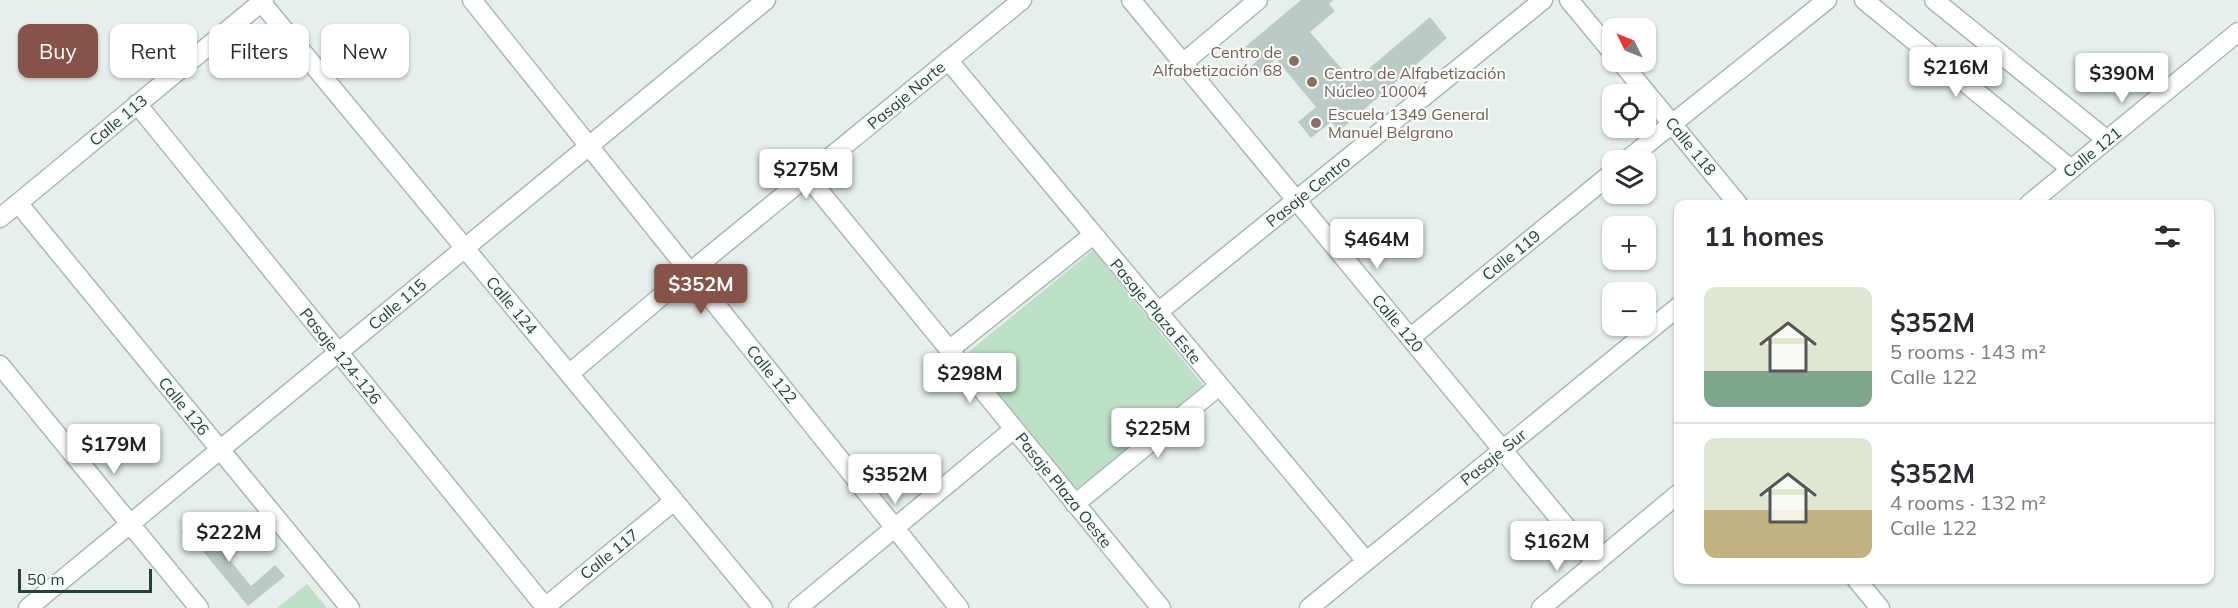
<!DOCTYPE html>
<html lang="en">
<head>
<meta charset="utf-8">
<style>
  body { margin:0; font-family:Mulish,sans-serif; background:#f2f2f3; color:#2b2b33; height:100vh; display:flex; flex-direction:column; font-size:22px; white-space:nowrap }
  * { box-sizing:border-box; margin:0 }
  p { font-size:20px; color:#7c7c81 }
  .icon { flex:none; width:33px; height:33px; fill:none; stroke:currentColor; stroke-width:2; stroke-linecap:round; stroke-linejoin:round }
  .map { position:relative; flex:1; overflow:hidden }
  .sheet { position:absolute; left:1674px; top:200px; width:540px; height:384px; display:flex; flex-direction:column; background:#fff; border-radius:12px; box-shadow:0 2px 4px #0004 }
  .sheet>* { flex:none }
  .guide { position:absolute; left:18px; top:24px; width:570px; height:54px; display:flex; gap:12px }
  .needle { width:39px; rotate:313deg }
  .controls { position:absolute; left:1602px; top:18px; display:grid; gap:12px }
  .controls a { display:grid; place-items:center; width:54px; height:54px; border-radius:12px; background:#fff; box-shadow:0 2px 4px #0004; font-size:30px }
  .scale { position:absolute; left:18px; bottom:15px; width:134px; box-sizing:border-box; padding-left:6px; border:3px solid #24423a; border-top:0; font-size:16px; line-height:21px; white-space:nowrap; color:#24423a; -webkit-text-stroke:4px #f7fbf9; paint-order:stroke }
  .price { position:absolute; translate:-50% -51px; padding:0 14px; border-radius:6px; background:#fff; color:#222; font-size:20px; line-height:39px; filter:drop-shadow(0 2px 3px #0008) }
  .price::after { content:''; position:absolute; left:50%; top:36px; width:18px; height:14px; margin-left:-9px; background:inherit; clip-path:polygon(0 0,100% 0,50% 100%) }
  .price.current { background:#855347; color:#fff }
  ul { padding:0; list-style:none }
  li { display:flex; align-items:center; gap:18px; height:150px; padding:0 30px }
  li+li { border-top:2px solid #e1e1e2 }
  li span { display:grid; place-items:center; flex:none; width:168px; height:120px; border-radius:12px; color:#555 }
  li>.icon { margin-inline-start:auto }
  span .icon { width:72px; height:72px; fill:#fffc; stroke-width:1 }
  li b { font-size:26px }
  h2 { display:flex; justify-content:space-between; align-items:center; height:72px; padding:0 30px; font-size:26px }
  .chip { padding:0 21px; border-radius:12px; background:#fff; box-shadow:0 2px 4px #0004; font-size:21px; line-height:54px }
  .chip.current { background:#855347; color:#fff }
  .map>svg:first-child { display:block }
  .green { fill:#bfe0c8 }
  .building { fill:#bbcac4 }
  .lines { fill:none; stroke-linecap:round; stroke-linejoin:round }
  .minor-casing { stroke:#a8b8b2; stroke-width:21 }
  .minor { stroke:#fff; stroke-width:18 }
  .education-dot { fill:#8d6e63; stroke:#f7fbf9; stroke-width:2 }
  .labels { text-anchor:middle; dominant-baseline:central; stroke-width:4.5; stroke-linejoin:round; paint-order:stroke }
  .education-label { font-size:16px; fill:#785e54; stroke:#f7fbf9; text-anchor:start }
  .street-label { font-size:16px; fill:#24423a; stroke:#f7fbf9 }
</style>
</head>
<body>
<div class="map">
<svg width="2238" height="608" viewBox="0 0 2238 608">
  <rect width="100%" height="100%" fill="#e6efeb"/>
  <path class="green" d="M1093 250 1204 386 1077 490 966 354Z
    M307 584 327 608H277Z"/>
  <path class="building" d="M1301 0H1334L1329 4 1335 11 1310 32 1353 82 1430 17 1447 38 1339 131 1331 122 1311 138 1298 122 1316 107 1276 59 1256 76 1249 68 1257 61 1245 47Z
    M202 515 216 533 211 537 251 586 275 565 285 576 248 606 201 549 198 551 181 532Z"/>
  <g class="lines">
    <defs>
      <path id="minor" d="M472 0 959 608
        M1131 0 1596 563
        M1569 0 1612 52
        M1864 0 2071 169
        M1934 0 2107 140
        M261 2 763 608
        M948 60 1366 561
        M1621 62 1738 204
        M1183 63 1258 0
        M137 104 546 608
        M1627 160 1827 0
        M807 176 1161 608
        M18 203 350 608
        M2029 204 2238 32
        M0 218 264 0
        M1157 313 1543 0
        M1410 338 1612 173
        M949 350 1093 235
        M0 365 199 608
        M569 374 690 272 1022 0
        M1075 504 1219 386
        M1856 579 1880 608
        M28 608 766 0
        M544 608 674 501
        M798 608 1014 429
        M1309 608 1678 307
        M1541 608 1678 494"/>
    </defs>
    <use href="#minor" class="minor-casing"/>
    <use href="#minor" class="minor"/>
  </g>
  <g class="education-dot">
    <circle cx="1294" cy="61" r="6"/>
    <circle cx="1312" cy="82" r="6"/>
    <circle cx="1316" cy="123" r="6"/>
  </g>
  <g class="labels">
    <g class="education-label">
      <text x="1282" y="52" text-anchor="end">Centro de<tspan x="1282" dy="18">Alfabetización 68</tspan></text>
      <text x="1324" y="73">Centro de Alfabetización<tspan x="1324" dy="18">Núcleo 10004</tspan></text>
      <text x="1328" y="114">Escuela 1349 General<tspan x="1328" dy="18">Manuel Belgrano</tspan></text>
    </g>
    <g class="street-label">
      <text transform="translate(906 95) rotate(-40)">Pasaje Norte</text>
      <text transform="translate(118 120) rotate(-40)">Calle 113</text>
      <text transform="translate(1691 146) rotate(51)">Calle 118</text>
      <text transform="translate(2092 152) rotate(-39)">Calle 121</text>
      <text transform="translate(1308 191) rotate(-39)">Pasaje Centro</text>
      <text transform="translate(1511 255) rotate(-39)">Calle 119</text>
      <text transform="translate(397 304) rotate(-40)">Calle 115</text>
      <text transform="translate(512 305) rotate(50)">Calle 124</text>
      <text transform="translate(1156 311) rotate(50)">Pasaje Plaza Este</text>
      <text transform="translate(1398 323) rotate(50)">Calle 120</text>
      <text transform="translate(341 356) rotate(51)">Pasaje 124-126</text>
      <text transform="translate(772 374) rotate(51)">Calle 122</text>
      <text transform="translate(184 406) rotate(51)">Calle 126</text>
      <text transform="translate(1493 457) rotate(-39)">Pasaje Sur</text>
      <text transform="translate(1064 490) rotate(51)">Pasaje Plaza Oeste</text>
      <text transform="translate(609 554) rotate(-39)">Calle 117</text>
    </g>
  </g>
</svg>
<div class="controls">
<a><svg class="needle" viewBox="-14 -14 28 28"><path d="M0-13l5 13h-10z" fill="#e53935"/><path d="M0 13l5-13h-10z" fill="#7c7c81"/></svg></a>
<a><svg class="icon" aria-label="locate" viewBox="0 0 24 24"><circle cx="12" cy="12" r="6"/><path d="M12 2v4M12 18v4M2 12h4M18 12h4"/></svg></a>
<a><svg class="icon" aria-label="layers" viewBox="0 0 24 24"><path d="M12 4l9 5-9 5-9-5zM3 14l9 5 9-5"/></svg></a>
<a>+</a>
<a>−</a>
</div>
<div class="scale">50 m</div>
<b class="price" style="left:1956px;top:98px">$216M</b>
<b class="price" style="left:2122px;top:104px">$390M</b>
<b class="price" style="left:806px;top:200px">$275M</b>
<b class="price" style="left:1377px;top:270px">$464M</b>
<b class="price current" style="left:701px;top:315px">$352M</b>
<b class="price" style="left:970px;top:404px">$298M</b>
<b class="price" style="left:1158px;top:459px">$225M</b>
<b class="price" style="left:114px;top:475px">$179M</b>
<b class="price" style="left:895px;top:505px">$352M</b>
<b class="price" style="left:229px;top:563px">$222M</b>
<b class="price" style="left:1557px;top:572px">$162M</b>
<div class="guide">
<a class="chip current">Buy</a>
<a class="chip">Rent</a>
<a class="chip">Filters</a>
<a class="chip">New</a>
</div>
<section class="sheet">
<h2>11 homes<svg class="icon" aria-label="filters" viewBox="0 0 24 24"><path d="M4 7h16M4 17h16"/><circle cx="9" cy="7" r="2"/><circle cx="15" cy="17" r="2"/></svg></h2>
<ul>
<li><span style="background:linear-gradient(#dfe7d0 70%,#7fa58c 0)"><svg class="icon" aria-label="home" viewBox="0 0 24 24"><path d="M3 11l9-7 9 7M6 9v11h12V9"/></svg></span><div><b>$352M</b><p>5 rooms · 143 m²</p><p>Calle 122</p></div></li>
<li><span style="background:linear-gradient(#dfe7d0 60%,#c2b280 0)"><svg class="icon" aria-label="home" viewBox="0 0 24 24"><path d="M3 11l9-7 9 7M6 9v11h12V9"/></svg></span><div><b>$352M</b><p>4 rooms · 132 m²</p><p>Calle 122</p></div></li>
</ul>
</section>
</div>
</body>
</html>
